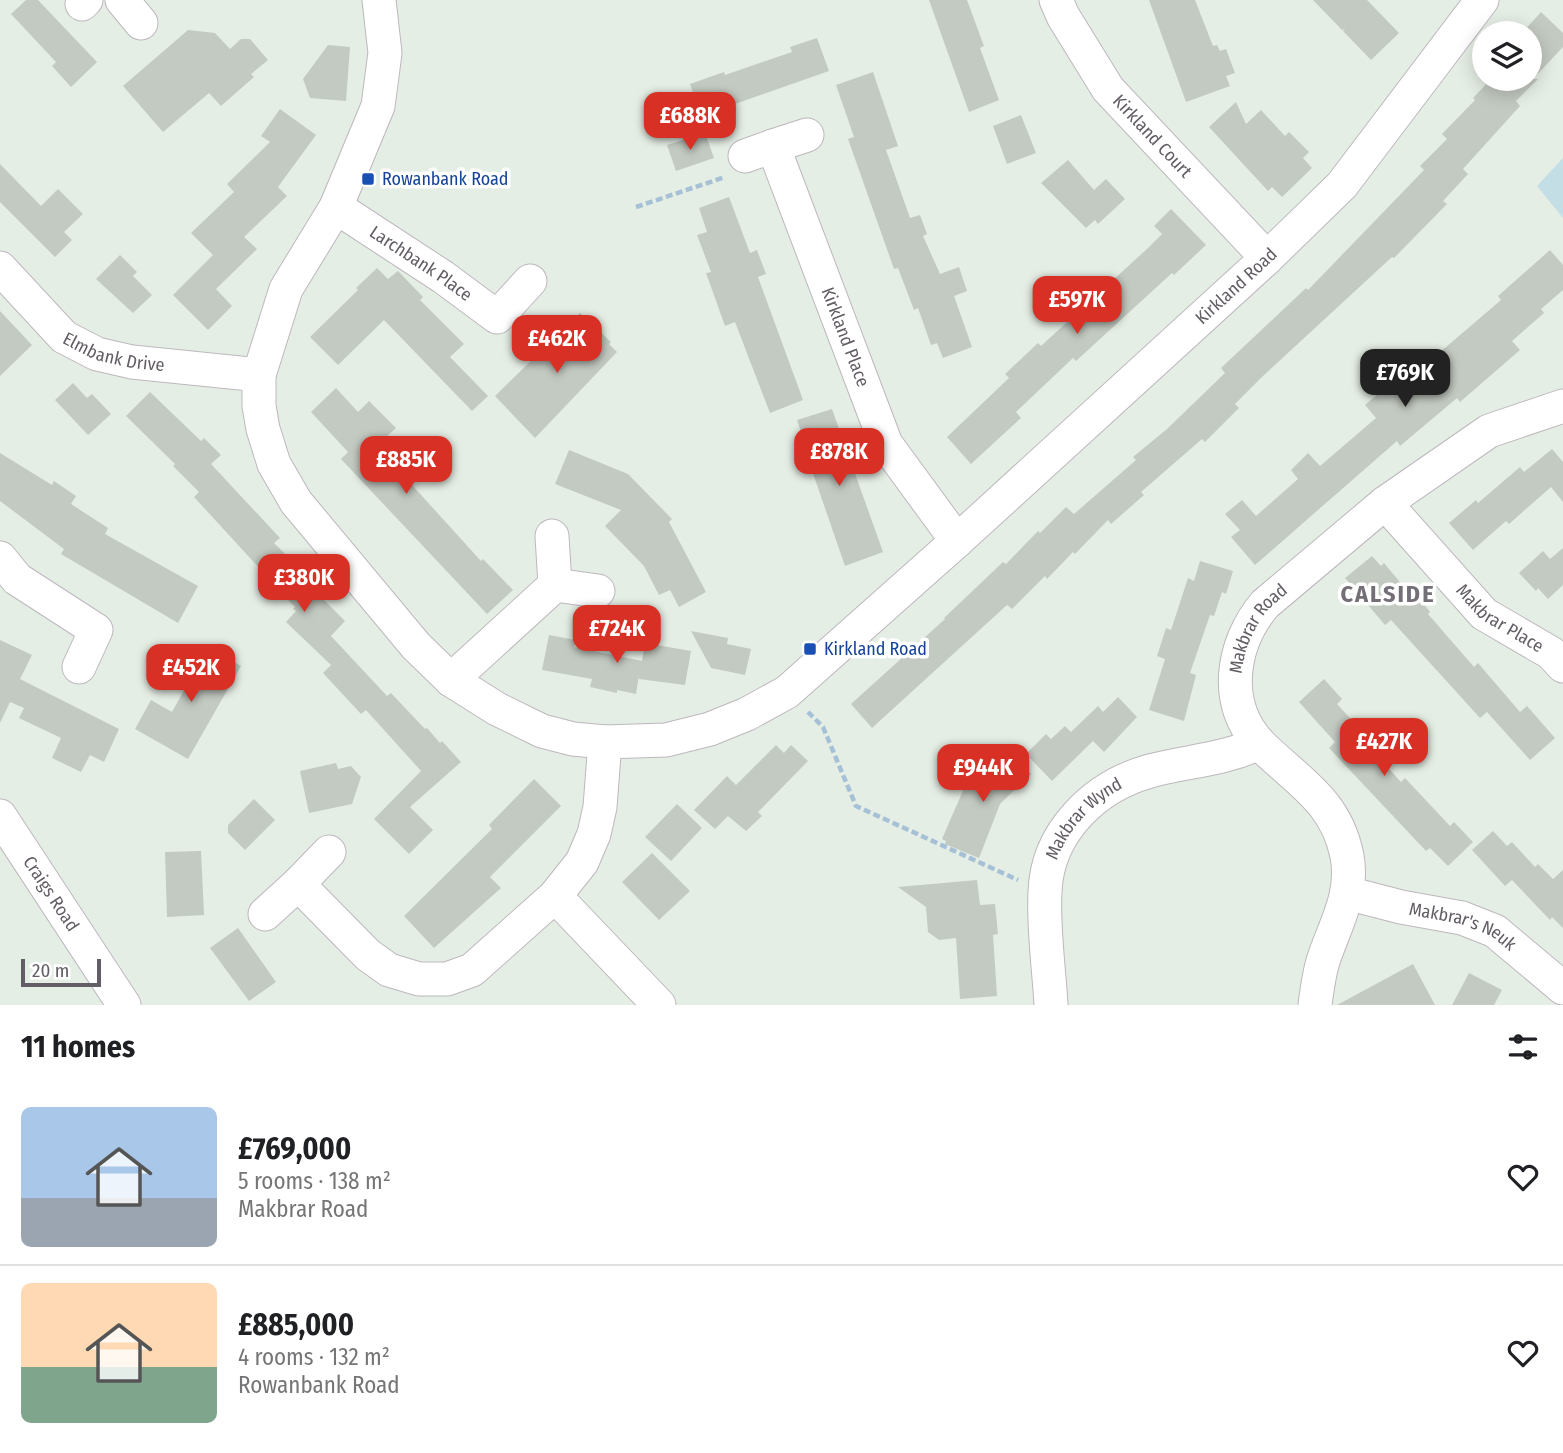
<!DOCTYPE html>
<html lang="en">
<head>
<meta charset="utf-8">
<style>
  body { margin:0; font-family:"Fira Sans Condensed",sans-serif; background:#f6f6f6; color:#202124; height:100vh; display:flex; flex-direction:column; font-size:26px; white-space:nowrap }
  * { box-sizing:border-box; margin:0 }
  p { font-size:23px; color:#757577 }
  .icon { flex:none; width:38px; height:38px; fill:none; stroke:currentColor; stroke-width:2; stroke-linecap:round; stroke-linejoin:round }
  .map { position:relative; height:1005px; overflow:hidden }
  .drawer { display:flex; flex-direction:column; background:#fff; flex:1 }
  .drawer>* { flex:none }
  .tools { position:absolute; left:1472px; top:21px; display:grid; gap:14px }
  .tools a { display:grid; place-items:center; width:70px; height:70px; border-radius:50%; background:#fff; box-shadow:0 4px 18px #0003; font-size:35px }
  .scale { position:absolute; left:21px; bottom:18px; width:80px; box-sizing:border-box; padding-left:7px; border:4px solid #635d65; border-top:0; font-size:19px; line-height:24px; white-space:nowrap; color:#635d65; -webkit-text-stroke:5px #fff; paint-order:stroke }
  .price { position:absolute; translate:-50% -60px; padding:0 16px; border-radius:14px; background:#d93025; color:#fff; font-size:23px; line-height:46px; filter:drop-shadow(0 2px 4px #0008) }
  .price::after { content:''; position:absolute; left:50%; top:42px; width:21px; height:16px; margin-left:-10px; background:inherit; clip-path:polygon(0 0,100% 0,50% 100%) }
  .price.on { background:#222; color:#fff }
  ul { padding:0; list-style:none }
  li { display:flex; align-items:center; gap:21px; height:175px; padding:0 21px }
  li+li { border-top:2px solid #e0e0e0 }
  li span { display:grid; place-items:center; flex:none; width:196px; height:140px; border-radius:10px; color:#555 }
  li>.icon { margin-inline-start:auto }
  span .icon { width:84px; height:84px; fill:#fffc; stroke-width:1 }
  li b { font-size:30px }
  h2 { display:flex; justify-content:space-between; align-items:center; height:84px; padding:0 21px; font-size:30px }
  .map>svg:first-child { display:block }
  .green { fill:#c3dee5 }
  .building { fill:#c3cac1 }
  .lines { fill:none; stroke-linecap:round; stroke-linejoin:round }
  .minor-casing { stroke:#bdb7be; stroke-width:35 }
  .path { stroke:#a6c0d6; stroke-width:4.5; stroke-dasharray:7 3.5; stroke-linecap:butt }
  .minor { stroke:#fff; stroke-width:33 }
  .transit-dot { fill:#1a4fb4; stroke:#fff; stroke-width:2.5 }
  .labels { text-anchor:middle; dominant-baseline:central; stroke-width:7; stroke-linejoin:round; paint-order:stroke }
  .street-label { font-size:18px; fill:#635d65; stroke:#fff }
  .transit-label { font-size:18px; fill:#164399; stroke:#fff; text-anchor:start }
  .district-label { font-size:24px; font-weight:bold; letter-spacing:2px; fill:#746e77; stroke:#fff }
</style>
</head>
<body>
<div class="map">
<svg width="1563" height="1005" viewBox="0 0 1563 1005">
  <rect width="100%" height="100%" fill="#e5eee5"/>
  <path class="green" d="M1563 158V218L1537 186Z"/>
  <path class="building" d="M26 0H38L97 62 71 87 52 66 56 62 11 14Z
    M929 0H967L984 46 980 48 999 100 969 112Z
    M1149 0H1195L1213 46 1217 45 1220 51 1226 49 1235 73 1226 76 1230 86 1186 102Z
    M1313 0H1367L1399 33 1371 60 1343 31 1345 29 1342 30Z
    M1541 12 1563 33V47L1533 79H1538L1516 101 1520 106 1463 169 1468 174 1443 201 1447 204 1394 258 1392 257 1263 376 1235 404 1239 408 1205 442 1202 439 1141 492 1144 495 1111 524 1108 520 1075 554 1073 552 1047 579 1045 576 1012 609 1007 605 872 728 851 704 945 619 944 618 1003 562 1006 564 1038 531 1040 533 1066 507 1074 514 1136 460 1133 457 1167 429 1197 400 1225 373 1221 368 1306 288 1308 290 1424 170 1420 166 1447 139 1442 134 1475 100 1473 98 1491 79H1530V33H1522Z
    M188 30 215 33 230 49 241 39H250L268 60 251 74 254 77 221 106 209 93 163 132 123 86Z
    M817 38 829 71 701 116 690 84 724 72 725 75 792 52 790 47Z
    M328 45 350 47 346 101 310 98 303 79Z
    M873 72 898 146 886 150 910 218 920 215 927 234 923 236 940 274 959 267 967 291 954 296 972 347 943 358 937 343 931 345 918 308 914 310 898 268 894 269 848 139 854 137 836 85Z
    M1236 102 1246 124 1261 110 1285 136 1289 132 1309 152 1303 158 1312 168 1282 197 1272 187 1268 191 1209 127Z
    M280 109 316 135 278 187 287 196 244 237 257 249 216 289 232 306 208 330 173 295 213 255 191 233 234 192 227 184 270 142 261 136Z
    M1021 115 1036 153 1007 164 993 126Z
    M705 133 714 158 676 171 667 145Z
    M1068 160 1094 190 1106 179 1125 199 1098 224 1095 220 1086 228 1041 183Z
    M0 164 41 206 58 189 83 214 64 232 72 240 55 257 0 202Z
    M729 197 750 253 757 250 766 274 758 277 803 400 770 413 735 322 725 326 706 273 711 272 697 235 707 232 699 208Z
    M1171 209 1206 245 1174 275 1172 273 1076 361 1073 358 1016 412 1021 418 971 464 947 437 1009 378 1005 374 1038 343 1041 346 1148 248 1162 234 1154 226Z
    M1550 250 1563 265V290L1541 309 1544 313 1512 341 1520 350 1460 402 1457 398 1400 446 1397 441 1255 565 1231 537 1240 530 1225 514 1242 500 1256 516 1298 479 1291 470 1308 453 1320 466 1376 418 1365 405 1398 377 1401 382 1430 356 1432 359 1501 300 1498 296Z
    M120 255 137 272 133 276 152 295 133 313 96 279Z
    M377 268 388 279 398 271 423 297 420 300 464 344 450 357 488 396 472 411 384 320 338 365 310 337 358 290 356 288Z
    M0 311 32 345 0 376Z
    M580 313 611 342 609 344 617 352 535 438 495 396Z
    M73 383 87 398 92 394 111 414 88 435 55 400Z
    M336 388 358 412 369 401 396 428 385 438 391 445 383 453 481 561 483 559 513 590 487 614 341 459 348 452 311 412Z
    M150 392 201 441 204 438 221 455 211 464 280 538 274 543 317 585 313 589 345 621 331 636 387 696 391 693 425 729 427 728 440 743 442 741 461 762 410 807 433 830 409 854 374 819 421 771 366 710 361 714 323 673 331 665 286 622 296 611 293 609 295 607 261 573 262 571 194 497 199 492 173 466 175 464 126 416Z
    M832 409 883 552 845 566 807 456 809 455 797 420Z
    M1552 449 1563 462V502L1551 487 1509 524 1506 521 1473 550 1449 523 1476 500 1478 503 1520 467 1524 472Z
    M569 450 628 474 672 519 669 522 706 592 679 607 670 590 659 595 644 566 605 526 621 510 555 484Z
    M0 453 52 485 54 481 76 496 71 504 108 528 105 534 198 586 178 623 61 554 64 549 0 501Z
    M1563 548V585L1548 599 1538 588 1536 591 1519 573 1543 551 1550 559Z
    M1372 556 1381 566 1384 563 1404 587 1408 583 1430 612 1428 614 1474 667 1478 663 1520 712 1527 706 1555 738 1530 760 1487 712 1480 718 1391 620 1385 625 1345 578Z
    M1200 561 1233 571 1226 594 1222 592 1214 616 1210 615 1190 673 1196 675 1184 721 1149 710 1165 659 1157 656 1166 628 1171 630 1188 578 1194 581Z
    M691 631 728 638 727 644 751 649 745 675 711 668Z
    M549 635 576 640 574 647 642 661 645 643 691 651 685 685 639 679V675L636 694 617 690V693L590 687 592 679 542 670Z
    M0 640 32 655 20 679 119 729 104 762 90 755 81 772 52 758 61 738 19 718 24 708 10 702 0 723Z
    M204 644 241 666 188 759 135 729 151 700 172 712 192 676 188 673Z
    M1324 679 1342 699 1337 704 1374 744 1370 748 1401 782 1405 778 1450 826 1454 822 1473 842 1448 866 1430 848 1426 851 1329 748 1335 742 1299 702Z
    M1118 697 1137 717 1104 752 1093 741 1052 781 1026 754 1046 734 1051 739 1065 726 1071 732 1098 706 1103 712Z
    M776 745 784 753 791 745 808 761 758 812 762 816 746 831 728 816 715 829 694 810 727 776 736 785Z
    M1010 752 1031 774 1000 804 979 858 945 844 946 841 942 839 965 786 991 761 995 766Z
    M336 763 338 769 351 766 361 777 352 804 309 813 300 771Z
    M534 779 561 806 490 877 501 888 434 948 404 916 492 829 489 825Z
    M254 799 275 820 245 850 228 833V825Z
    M677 804 702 828 671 861 645 837Z
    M1493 831 1507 846 1512 842 1535 867 1538 864 1553 879 1563 870V928L1552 917 1550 920 1512 880 1505 886 1472 850Z
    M201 851 204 915 167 917 165 852Z
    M652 853 690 891 659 920 622 882Z
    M977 880 980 905 995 904 998 934 993 935 997 996 960 999 956 938 939 940 928 932 926 907 898 887Z
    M238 928 276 982 249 1001 210 948Z
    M1413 964 1435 1005H1337Z
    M1469 973 1502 990 1494 1005H1452Z"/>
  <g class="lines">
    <defs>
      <g id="minor">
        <path d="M122 0 141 23"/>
        <path d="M379 0 385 53 378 106 336 207 286 289 259 375V406L263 429 274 464 296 502 416 646 451 680 555 585 552 536"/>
        <path id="s1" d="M1056 0 1063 16 1108 89 1267 258"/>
        <path d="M82 4 86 0"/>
        <path d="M773 146 807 135"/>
        <path id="s2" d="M745 156 773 146 886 444 957 541"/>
        <path id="s3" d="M336 207 443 277 497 317 530 281"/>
        <path id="s4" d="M0 268 64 337 97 354 132 362 259 375"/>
        <path id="s5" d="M1385 503 1484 614 1551 653 1563 666"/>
        <path d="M0 558 17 579 96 630 79 667"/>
        <path d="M555 585 598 591"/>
        <path id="s6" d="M451 680 497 709 542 731 573 739 605 742 666 740 710 729 747 714 787 692 957 541 1267 258 1342 185 1482 0"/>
        <path id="s7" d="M0 816 124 1005"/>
        <path d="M329 852 298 884 368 955 389 970 419 979H447L472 970 555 896 582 862 594 834 600 807 605 742"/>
        <path id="s8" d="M1347 893 1401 907 1462 918 1495 931 1563 988"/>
        <path d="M555 896 659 1005"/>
        <path d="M265 914 298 884"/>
        <path id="s9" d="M1051 1005C1049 968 1043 929 1045 892 1047 832 1095 786 1150 771 1187 761 1224 760 1259 743"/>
        <path id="s10" d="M1315 1005C1317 989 1319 973 1324 958 1336 923 1354 894 1347 856 1336 800 1297 781 1261 745 1221 704 1232 643 1265 604L1385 503 1489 431 1563 406"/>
      </g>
    </defs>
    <use href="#minor" class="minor-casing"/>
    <path class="path" d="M636 207 725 177
      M808 712 823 727 856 806 1018 880"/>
    <use href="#minor" class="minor"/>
  </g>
  <g class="transit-dot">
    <rect x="361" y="172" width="14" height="14" rx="3.5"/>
    <rect x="803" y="642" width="14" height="14" rx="3.5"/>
  </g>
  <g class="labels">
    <g class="street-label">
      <text stroke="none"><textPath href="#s1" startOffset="168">Kirkland Court</textPath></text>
      <text stroke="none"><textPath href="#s3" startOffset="102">Larchbank Place</textPath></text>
      <text stroke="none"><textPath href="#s6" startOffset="966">Kirkland Road</textPath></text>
      <text stroke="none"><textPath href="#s2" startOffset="234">Kirkland Place</textPath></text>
      <text stroke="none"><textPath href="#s4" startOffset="147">Elmbank Drive</textPath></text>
      <text stroke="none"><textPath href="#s5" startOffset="164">Makbrar Place</textPath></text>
      <text stroke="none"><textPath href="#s10" startOffset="427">Makbrar Road</textPath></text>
      <text stroke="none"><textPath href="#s9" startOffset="200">Makbrar Wynd</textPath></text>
      <text stroke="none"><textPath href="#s7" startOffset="93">Craigs Road</textPath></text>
      <text stroke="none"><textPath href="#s8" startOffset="121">Makbrar's Neuk</textPath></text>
    </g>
    <g class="transit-label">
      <text x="382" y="179">Rowanbank Road</text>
      <text x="824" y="649">Kirkland Road</text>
    </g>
    <g class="district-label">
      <text x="1388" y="594">CALSIDE</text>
    </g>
  </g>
</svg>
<div class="tools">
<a><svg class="icon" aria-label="layers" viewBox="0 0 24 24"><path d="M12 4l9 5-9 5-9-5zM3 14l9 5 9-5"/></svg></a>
</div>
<div class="scale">20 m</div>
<b class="price" style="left:690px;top:152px">£688K</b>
<b class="price" style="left:1077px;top:336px">£597K</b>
<b class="price" style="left:557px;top:375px">£462K</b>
<b class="price on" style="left:1405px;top:409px">£769K</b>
<b class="price" style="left:839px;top:488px">£878K</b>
<b class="price" style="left:406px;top:496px">£885K</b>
<b class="price" style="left:304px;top:614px">£380K</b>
<b class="price" style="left:617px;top:665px">£724K</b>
<b class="price" style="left:191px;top:704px">£452K</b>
<b class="price" style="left:1384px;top:778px">£427K</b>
<b class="price" style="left:983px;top:804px">£944K</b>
</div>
<section class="drawer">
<h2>11 homes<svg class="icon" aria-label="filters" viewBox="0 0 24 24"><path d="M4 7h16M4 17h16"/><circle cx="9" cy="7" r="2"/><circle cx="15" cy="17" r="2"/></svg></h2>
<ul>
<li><span style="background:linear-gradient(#a9c7e8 65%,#9aa5b1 0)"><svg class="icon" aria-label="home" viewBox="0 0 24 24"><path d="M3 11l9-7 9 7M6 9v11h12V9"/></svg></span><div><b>£769,000</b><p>5 rooms · 138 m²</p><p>Makbrar Road</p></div><svg class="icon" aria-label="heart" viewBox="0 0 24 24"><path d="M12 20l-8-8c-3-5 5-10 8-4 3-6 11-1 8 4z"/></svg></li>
<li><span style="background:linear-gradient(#ffd9b3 60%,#7fa58c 0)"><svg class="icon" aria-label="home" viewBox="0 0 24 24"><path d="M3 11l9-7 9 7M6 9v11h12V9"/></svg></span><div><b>£885,000</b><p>4 rooms · 132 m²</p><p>Rowanbank Road</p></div><svg class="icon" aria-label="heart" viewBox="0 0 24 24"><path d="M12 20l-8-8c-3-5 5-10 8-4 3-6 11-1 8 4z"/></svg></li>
</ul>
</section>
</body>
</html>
